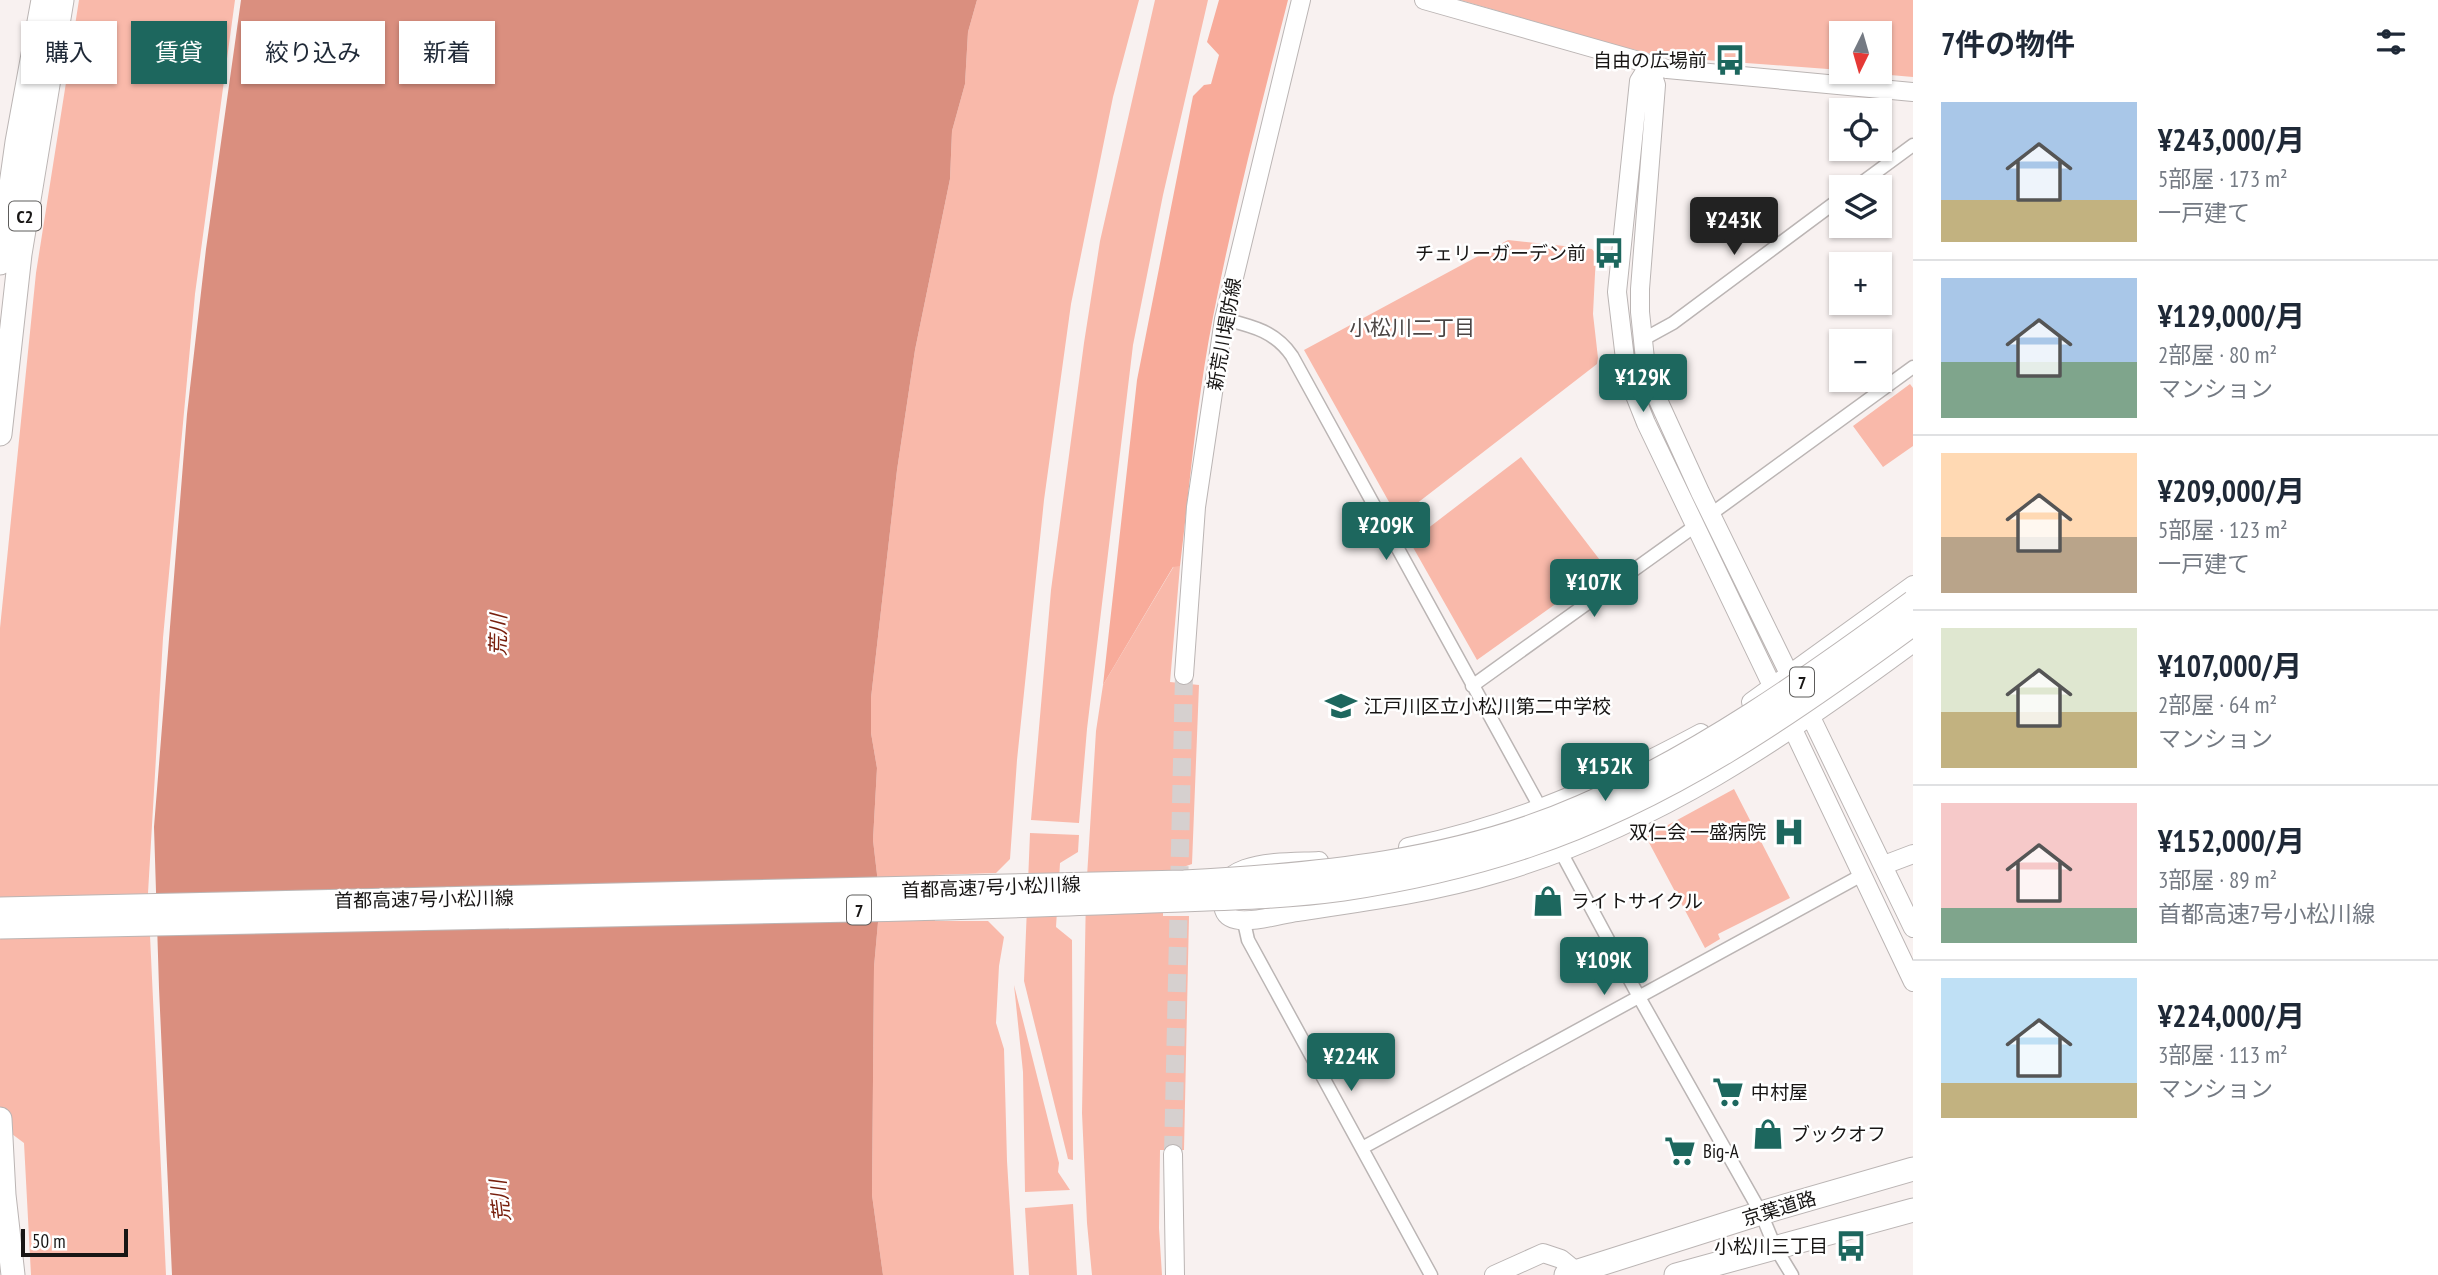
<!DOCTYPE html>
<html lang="ja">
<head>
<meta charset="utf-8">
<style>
  body { margin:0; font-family:"PT Sans Narrow","Noto Sans JP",sans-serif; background:#f2f2f3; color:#1f2937; height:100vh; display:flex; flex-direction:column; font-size:26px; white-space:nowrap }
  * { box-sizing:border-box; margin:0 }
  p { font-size:23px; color:#747a83 }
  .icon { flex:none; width:38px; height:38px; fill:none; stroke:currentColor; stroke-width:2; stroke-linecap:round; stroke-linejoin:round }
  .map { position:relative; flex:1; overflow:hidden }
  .details { display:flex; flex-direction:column; background:#fff; width:525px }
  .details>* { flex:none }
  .hud { position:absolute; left:21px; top:21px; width:665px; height:63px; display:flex; gap:14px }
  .needle { width:46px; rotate:185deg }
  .tools { position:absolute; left:1829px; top:21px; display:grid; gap:14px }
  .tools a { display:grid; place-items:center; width:63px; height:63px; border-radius:0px; background:#fff; box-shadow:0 2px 5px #0004; font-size:35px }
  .scale { position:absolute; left:21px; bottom:18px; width:107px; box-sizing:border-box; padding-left:7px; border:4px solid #181615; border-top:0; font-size:19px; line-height:24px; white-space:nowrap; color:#181615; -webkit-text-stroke:5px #fff; paint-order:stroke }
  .price { position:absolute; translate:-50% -60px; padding:0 16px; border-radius:7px; background:#1d675e; color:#fff; font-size:23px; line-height:46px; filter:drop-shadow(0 2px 4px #0008) }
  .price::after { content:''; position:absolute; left:50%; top:42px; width:21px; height:16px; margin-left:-10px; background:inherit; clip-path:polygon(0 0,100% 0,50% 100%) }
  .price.on { background:#222; color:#fff }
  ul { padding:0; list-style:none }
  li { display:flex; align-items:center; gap:21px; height:175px; padding:0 28px }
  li+li { border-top:2px solid #e0e1e3 }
  li span { display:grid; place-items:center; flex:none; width:196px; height:140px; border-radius:0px; color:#555 }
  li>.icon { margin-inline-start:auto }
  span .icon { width:84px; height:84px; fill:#fffc; stroke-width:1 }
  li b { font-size:30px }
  h2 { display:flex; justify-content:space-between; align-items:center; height:84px; padding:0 28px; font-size:30px }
  .chip { padding:0 24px; border-radius:0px; background:#fff; box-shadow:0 2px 5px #0004; font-size:24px; line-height:63px }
  .chip.on { background:#1d675e; color:#fff }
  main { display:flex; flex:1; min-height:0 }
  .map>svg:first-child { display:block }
  .green { fill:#f9b9aa }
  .forest { fill:#f8ab9a }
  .water { fill:#da8f7f }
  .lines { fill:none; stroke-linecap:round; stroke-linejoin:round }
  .secondary-tunnel { stroke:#d6d0cf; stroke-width:18; stroke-dasharray:18 9; stroke-linecap:butt }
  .street-casing { stroke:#bbb5b4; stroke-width:15 }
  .secondary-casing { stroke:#bbb5b4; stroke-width:20 }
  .highway-casing { stroke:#bbb5b4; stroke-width:25 }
  .street { stroke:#fff; stroke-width:12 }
  .secondary { stroke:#fff; stroke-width:18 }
  .highway { stroke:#fff; stroke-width:23 }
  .highway-bridge-casing { stroke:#bbb5b4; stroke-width:25; stroke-linecap:butt }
  .highway-bridge { stroke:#fff; stroke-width:23 }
  .labels { text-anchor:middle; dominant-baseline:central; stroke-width:5; stroke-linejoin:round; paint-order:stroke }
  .shield { fill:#fff; stroke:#5d5c5b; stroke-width:2 }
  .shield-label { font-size:18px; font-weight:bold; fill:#181615 }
  .poi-label { font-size:19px; fill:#181615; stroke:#fff; text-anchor:start }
  .street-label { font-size:19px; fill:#181615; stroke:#fff }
  .neighbourhood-label { font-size:21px; fill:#4b4645; stroke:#fff }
  .water-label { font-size:21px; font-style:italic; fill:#78200e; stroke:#fff }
</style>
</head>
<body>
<main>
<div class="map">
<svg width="1913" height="1275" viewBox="0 0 1913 1275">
  <rect width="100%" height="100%" fill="#f8f1f0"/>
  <path class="green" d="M79 0H235L195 294 163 638 148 893 166 1275H31L24 1143 0 1125V628L36 273Z
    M977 0H1139L1113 97 1071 304 1044 500 1017 760 1010 859 996 873 935 875V921H988L1004 937 999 966 996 1023 1004 1049 1007 1161 1014 1275H883L872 1195 874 967 880 900 873 840 877 768 871 733V698L897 470 915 350 950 179 952 131 965 84 968 32Z
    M1155 0H1208L1163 195 1133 345 1087 729 1079 823 1031 820 1051 590 1084 343 1100 241Z
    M1460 0H1913V77L1856 72H1880V33H1841V70L1665 57 1619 46Z
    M1508 240 1592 249 1596 254 1593 314 1598 358 1597 364 1398 518 1304 350Z
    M1910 384 1913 388V446L1883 467 1853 426Z
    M1521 457 1606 568 1477 660 1410 542Z
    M1174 566H1180L1170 682 1199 685 1192 864 1163 874V916H1189L1184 1150H1160L1159 1228 1162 1275H1092L1087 1223 1082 1113 1086 893 1096 731 1103 685Z
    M1734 789 1790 898 1718 934 1720 939 1705 948 1646 837Z
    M1030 833 1079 835 1078 852 1060 863 1056 927 1072 940 1073 1160 1068 1159 1024 981Z
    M1014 985 1059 1163 1058 1172 1070 1190 1025 1192 1023 1072Z
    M1073 1204 1077 1275H1029L1025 1208Z"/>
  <path class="forest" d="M1219 0H1288C1261 105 1234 210 1213 317 1197 399 1190 483 1180 566L1173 567 1103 685 1137 380 1193 96 1204 85 1211 84 1219 55 1207 42Z"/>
  <path class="water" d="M241 0H977L968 32 965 84 952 131 950 179 915 350 897 470 871 698V733L877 768 873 840 880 900 874 967 872 1195 883 1275H172L159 988 154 827 187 414 206 249Z"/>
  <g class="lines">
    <path class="secondary-tunnel" d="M1173 1154 1184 675"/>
    <defs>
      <path id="street" d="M1856 187 1913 145
        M1224 319C1252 326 1275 331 1292 356L1541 809
        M1642 340 1673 323 1841 198
        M1711 514 1913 367
        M1472 686 1695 526
        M1561 852 1639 997 1761 1213 1775 1247 1792 1275
        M1244 922 1248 940 1431 1275
        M1362 1148 1862 875"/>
      <path id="secondary" d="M1424 0 1667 69 1913 92
        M1649 65 1639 81 1617 292 1625 359 1632 388 1646 423 1777 696
        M1649 65 1656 85 1640 289V312L1645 359 1658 400 1700 492 1794 684
        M1184 675 1196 507 1224 319 1301 0
        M1751 702 1913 585
        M1807 709 1913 928
        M1789 721 1913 982
        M1408 847C1514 825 1606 784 1701 733
        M1319 861C1288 863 1207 857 1224 910 1231 931 1279 914 1297 912 1365 902 1433 893 1499 873 1656 826 1783 739 1913 643
        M1884 865 1913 854
        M1173 1154 1175 1275
        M1494 1275 1543 1253 1561 1259 1577 1272"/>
      <path id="highway" d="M0 263 17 142 43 0
        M0 434 20 254 62 0
        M0 1119 4 1195 13 1275
        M1566 1275 1761 1213 1913 1169
        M1676 1275 1913 1210"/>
    </defs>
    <use href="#street" class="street-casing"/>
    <use href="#secondary" class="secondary-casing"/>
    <use href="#highway" class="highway-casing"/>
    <use href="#street" class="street"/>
    <use href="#secondary" class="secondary"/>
    <use href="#highway" class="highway"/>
    <defs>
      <path id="highway-bridge" d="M0 909 1184 882C1318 875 1456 862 1581 807 1701 755 1808 679 1913 602
        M0 927C285 922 570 916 856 910 945 909 1035 905 1124 902 1197 899 1270 899 1343 889 1404 880 1467 866 1527 846 1670 798 1792 713 1913 624"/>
    </defs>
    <use href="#highway-bridge" class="highway-bridge-casing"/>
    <use href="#highway-bridge" class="highway-bridge"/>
  </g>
  <defs>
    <symbol id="bus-bare" viewBox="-9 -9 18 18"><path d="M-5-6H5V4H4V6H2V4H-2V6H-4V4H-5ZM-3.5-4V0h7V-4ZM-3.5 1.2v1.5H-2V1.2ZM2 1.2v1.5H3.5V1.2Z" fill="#1d675e" stroke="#fff" stroke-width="2.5" paint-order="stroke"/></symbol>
    <symbol id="school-bare" viewBox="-9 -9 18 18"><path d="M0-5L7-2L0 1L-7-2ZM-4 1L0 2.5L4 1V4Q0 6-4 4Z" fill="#1d675e" stroke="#fff" stroke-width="2.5" paint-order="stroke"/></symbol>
    <symbol id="hospital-bare" viewBox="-9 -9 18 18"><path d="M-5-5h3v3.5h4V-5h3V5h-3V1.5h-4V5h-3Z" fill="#1d675e" stroke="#fff" stroke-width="2.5" paint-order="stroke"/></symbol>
    <symbol id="shop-bare" viewBox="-9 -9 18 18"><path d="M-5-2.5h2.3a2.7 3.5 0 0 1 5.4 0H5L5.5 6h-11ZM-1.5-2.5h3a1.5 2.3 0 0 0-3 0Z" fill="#1d675e" stroke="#fff" stroke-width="2.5" paint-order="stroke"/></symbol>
    <symbol id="supermarket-bare" viewBox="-9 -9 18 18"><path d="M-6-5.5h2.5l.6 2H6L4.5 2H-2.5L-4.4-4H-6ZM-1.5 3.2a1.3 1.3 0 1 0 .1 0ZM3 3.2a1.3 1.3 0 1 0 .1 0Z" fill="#1d675e" stroke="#fff" stroke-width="2.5" paint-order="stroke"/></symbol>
  </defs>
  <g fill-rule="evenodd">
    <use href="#bus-bare" x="1708" y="38" width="44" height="44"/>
    <use href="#bus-bare" x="1587" y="231" width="44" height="44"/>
    <use href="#school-bare" x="1319" y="684" width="44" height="44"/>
    <use href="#hospital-bare" x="1767" y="810" width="44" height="44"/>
    <use href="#shop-bare" x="1526" y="879" width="44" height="44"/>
    <use href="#supermarket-bare" x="1706" y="1070" width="44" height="44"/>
    <use href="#shop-bare" x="1746" y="1112" width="44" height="44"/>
    <use href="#supermarket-bare" x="1658" y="1129" width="44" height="44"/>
    <use href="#bus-bare" x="1829" y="1224" width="44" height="44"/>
  </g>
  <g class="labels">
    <g class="shield">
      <rect x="9" y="201.5" width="32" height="29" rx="5"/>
      <rect x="1790" y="667.5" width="24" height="29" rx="5"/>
      <rect x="847" y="895.5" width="24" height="29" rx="5"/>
    </g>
    <g class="shield-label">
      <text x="25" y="216">C2</text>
      <text x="1802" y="682">7</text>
      <text x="859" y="910">7</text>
    </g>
    <g class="poi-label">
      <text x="1707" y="60" text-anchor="end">自由の広場前</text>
      <text x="1586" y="253" text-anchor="end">チェリーガーデン前</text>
      <text x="1364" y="706">江戸川区立小松川第二中学校</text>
      <text x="1766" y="832" text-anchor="end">双仁会 一盛病院</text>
      <text x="1571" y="901">ライトサイクル</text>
      <text x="1751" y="1092">中村屋</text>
      <text x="1791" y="1134">ブックオフ</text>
      <text x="1703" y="1151">Big-A</text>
      <text x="1828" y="1246" text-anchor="end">小松川三丁目</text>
    </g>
    <g class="street-label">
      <text transform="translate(1224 334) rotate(-80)">新荒川堤防線</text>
      <text transform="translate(991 887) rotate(-2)">首都高速7号小松川線</text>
      <text transform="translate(424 899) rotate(-1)">首都高速7号小松川線</text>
      <text transform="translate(1779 1208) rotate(-17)">京葉道路</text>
    </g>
    <g class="neighbourhood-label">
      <text x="1412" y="327">小松川二丁目</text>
    </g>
    <g class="water-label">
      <text transform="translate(498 635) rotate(-89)">荒川</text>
      <text transform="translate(500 1201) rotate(-97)">荒川</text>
    </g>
  </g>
</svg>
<div class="tools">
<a><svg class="needle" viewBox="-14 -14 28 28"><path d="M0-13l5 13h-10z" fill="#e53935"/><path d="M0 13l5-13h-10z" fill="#747a83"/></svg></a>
<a><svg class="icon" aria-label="locate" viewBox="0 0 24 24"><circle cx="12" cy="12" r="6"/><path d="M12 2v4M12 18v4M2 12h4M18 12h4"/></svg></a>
<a><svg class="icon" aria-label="layers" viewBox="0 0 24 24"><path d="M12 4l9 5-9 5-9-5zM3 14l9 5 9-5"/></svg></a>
<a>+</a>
<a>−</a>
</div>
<div class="scale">50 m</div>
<b class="price on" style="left:1734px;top:257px">¥243K</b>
<b class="price" style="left:1643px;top:414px">¥129K</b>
<b class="price" style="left:1386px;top:562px">¥209K</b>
<b class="price" style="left:1594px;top:619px">¥107K</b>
<b class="price" style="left:1605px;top:803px">¥152K</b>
<b class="price" style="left:1604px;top:997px">¥109K</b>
<b class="price" style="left:1351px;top:1093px">¥224K</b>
<div class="hud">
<a class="chip">購入</a>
<a class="chip on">賃貸</a>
<a class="chip">絞り込み</a>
<a class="chip">新着</a>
</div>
</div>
<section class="details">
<h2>7件の物件<svg class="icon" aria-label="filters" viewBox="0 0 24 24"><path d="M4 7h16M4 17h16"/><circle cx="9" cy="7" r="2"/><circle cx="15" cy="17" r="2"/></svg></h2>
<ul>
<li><span style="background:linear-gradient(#a9c7e8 70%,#c2b280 0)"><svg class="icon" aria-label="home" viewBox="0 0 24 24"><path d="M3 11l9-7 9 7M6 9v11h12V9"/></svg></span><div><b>¥243,000/月</b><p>5部屋 · 173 m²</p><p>一戸建て</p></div></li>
<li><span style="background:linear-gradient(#a9c7e8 60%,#7fa58c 0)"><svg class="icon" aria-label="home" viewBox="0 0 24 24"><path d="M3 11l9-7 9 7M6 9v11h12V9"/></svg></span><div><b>¥129,000/月</b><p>2部屋 · 80 m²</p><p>マンション</p></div></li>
<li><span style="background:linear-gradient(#ffd9b3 60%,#b9a48a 0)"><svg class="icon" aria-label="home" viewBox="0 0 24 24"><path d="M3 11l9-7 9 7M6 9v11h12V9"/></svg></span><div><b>¥209,000/月</b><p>5部屋 · 123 m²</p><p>一戸建て</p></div></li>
<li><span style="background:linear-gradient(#dfe7d0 60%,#c2b280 0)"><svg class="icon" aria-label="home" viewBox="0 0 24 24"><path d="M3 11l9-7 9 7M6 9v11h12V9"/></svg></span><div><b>¥107,000/月</b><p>2部屋 · 64 m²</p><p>マンション</p></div></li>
<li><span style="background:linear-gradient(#f6c9c9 75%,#7fa58c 0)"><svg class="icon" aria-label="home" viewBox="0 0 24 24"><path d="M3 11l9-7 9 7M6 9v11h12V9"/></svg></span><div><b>¥152,000/月</b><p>3部屋 · 89 m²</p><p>首都高速7号小松川線</p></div></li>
<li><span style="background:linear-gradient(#bfe0f5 75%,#c2b280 0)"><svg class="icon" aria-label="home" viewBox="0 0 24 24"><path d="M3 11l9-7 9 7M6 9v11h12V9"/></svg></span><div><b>¥224,000/月</b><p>3部屋 · 113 m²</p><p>マンション</p></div></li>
</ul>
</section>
</main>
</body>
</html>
